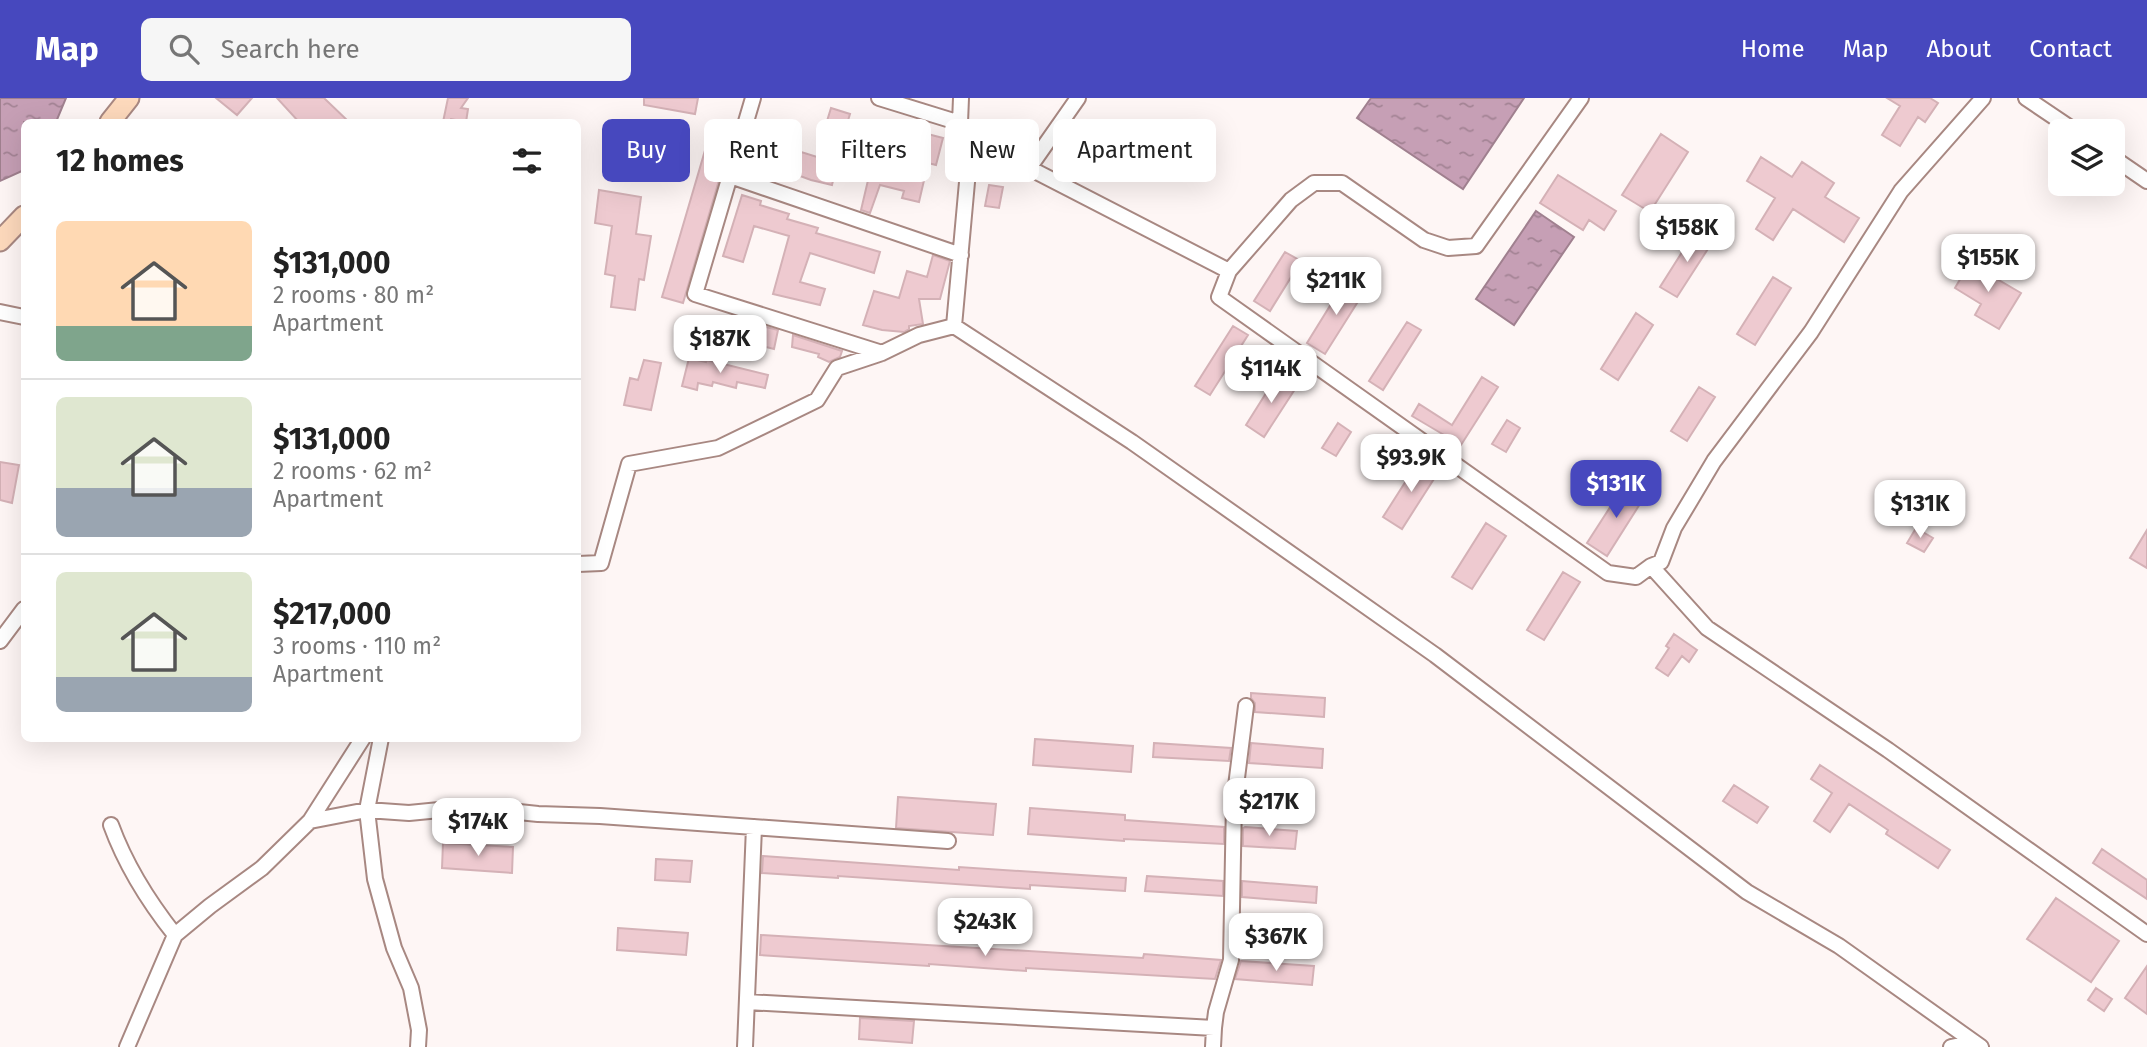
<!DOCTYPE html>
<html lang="en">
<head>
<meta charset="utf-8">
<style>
  body { margin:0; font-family:"Fira Sans",sans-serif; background:#f6f6f6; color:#222; height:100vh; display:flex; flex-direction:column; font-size:26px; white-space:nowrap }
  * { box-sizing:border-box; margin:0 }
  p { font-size:23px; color:#767676 }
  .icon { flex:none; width:38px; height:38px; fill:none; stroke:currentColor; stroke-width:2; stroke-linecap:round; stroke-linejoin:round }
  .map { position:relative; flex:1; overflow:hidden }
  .drawer { position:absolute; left:21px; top:21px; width:560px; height:623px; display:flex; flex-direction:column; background:#fff; border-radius:10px; box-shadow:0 7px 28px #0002 }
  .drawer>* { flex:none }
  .top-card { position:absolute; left:602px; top:21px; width:665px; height:63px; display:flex; gap:14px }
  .controls { position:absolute; left:2048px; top:21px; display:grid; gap:14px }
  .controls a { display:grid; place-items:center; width:77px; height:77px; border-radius:10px; background:#fff; box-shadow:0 7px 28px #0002; font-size:35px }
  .price { position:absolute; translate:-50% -60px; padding:0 16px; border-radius:14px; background:#fff; color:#222; font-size:23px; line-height:46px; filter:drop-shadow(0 2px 4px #0008) }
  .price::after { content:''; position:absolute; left:50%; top:42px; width:21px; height:16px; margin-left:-10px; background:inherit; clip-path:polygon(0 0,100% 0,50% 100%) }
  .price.active { background:#4748be; color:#fff }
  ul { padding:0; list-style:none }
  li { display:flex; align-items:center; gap:21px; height:175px; padding:0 35px }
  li+li { border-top:2px solid #e0e0e0 }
  li span { display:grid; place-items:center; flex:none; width:196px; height:140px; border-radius:10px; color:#555 }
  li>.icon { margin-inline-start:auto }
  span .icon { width:84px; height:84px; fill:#fffc; stroke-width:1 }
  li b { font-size:30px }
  h2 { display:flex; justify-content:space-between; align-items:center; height:84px; padding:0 35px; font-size:30px }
  .chip { padding:0 24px; border-radius:10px; background:#fff; box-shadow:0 7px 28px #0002; font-size:24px; line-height:63px }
  .chip.active { background:#4748be; color:#fff }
  header { display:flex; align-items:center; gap:42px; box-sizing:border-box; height:98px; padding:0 35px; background:#4748be; color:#fff }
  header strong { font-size:33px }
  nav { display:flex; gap:38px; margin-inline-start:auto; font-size:24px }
  .search { width:490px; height:63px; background:#f6f6f6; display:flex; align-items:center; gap:18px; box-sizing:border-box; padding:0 24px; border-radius:10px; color:#767676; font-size:26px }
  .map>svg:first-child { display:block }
  .water { fill:url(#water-ripples); stroke:#a0808f; stroke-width:2 }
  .building { fill:#eecad0; stroke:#d4b1b6; stroke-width:2 }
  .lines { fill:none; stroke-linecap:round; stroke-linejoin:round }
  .street-casing { stroke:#a88882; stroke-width:18 }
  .secondary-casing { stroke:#a88882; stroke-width:23 }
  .street { stroke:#fff; stroke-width:14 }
  .secondary { stroke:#fdd9bc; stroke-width:19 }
</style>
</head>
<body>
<header>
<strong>Map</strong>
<div class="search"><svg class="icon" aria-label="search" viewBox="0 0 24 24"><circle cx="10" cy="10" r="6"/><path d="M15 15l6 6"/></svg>Search here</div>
<nav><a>Home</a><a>Map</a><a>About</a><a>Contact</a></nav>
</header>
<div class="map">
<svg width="2147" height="949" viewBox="0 0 2147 949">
  <defs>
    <pattern id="water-ripples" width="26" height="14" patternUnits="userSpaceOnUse" patternTransform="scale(1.75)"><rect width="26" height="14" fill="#c69fb5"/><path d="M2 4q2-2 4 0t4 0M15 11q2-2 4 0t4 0" fill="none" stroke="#a38394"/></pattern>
  </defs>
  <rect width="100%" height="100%" fill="#fef6f5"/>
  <path class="water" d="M0 0H66L56 24H24V72L0 83Z
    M1371 0H1524L1463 91 1357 20Z
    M1536 113 1574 139 1514 227 1476 201Z"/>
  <path class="building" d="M216 0H252L237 17Z
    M277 0H324L349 24H299Z
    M448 0H468L461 10 468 11 466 24 451 21 449 24H443Z
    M644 0H698L695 16 644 7Z
    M1887 0H1930L1938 5 1925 24 1918 19 1900 48 1882 37 1900 8Z
    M831 10 850 16 846 29 827 23Z
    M881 27 915 37 916 33 943 40 936 67 928 65 919 104 902 100 904 93 880 87 870 115 861 112Z
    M1661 36 1688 54 1650 114 1622 97Z
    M706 49 727 55 683 205 662 199Z
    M785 49 817 59 818 53 839 58 832 87 811 82 778 70Z
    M1761 59 1792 79 1802 64 1834 85 1825 99 1859 120 1844 144 1793 111 1773 142 1756 131 1775 100 1747 83Z
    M1558 77 1616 113 1604 132 1589 122 1583 132 1540 105Z
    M989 87 1003 89 999 110 985 108Z
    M599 92 641 99 636 136 651 138 644 182 639 181 635 212 611 209 615 178 605 176 612 128 595 125Z
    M742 97 761 103 760 107 789 116 787 121 818 130 816 135 880 154 874 175 810 155 800 184 825 191 820 207 773 196 789 138 754 128 743 164 723 158Z
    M1696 132 1713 143 1677 199 1660 189Z
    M1285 154 1301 163 1270 213 1254 203Z
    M933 157 950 163 940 201H919L923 226 909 228V231L904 234 882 232 863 227 874 193 899 200 907 173 927 179Z
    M1972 161 1994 174 1992 178 2021 195 1999 231 1975 217 1981 206 1955 190Z
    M1773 179 1791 190 1755 247 1737 236Z
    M1346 182 1364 194 1325 256 1307 245Z
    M1636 215 1653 227 1618 282 1601 271Z
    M735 221 778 232 774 251 730 240Z
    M1407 224 1421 232 1383 292 1369 283Z
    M1233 228 1248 237 1210 297 1195 288Z
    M793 237 842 253 840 259 829 264 818 259 819 256 792 249Z
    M689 260 706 264 707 262 768 277 765 290 737 284 736 290 713 284 712 288 698 285 697 292 682 288Z
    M644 262 661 265 651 312 624 307 630 280 638 282Z
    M1278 276 1297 288 1264 339 1246 327Z
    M1482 279 1498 289 1461 347 1412 318 1419 306 1452 327Z
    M1699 289 1715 299 1687 343 1671 333Z
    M1507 322 1520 330 1506 354 1492 346Z
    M1338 325 1351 334 1336 358 1322 350Z
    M1420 361 1439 373 1402 431 1383 419Z
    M0 364 19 367 12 405 0 402Z
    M1625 386 1645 398 1607 458 1587 445Z
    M1486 425 1506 438 1472 491 1452 479Z
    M1916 430 1933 440 1924 454 1907 445Z
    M2147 432V470L2130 460Z
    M1563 474 1580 484 1544 542 1527 532Z
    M1674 536 1697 552 1689 564 1682 558 1668 578 1656 570 1669 550 1666 548Z
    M1251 595 1325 600 1324 619 1255 614V605L1251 600Z
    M1035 641 1133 648 1131 674 1033 667Z
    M1154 645 1231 650 1229 663 1153 659Z
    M1251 645 1323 651 1322 670 1249 665Z
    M1820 667 1950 752 1938 770 1886 736 1888 732 1849 706 1830 734 1814 723 1832 695 1811 681Z
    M1734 687 1768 709 1757 725 1723 703Z
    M898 699 996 706 993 737 896 730Z
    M1030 710 1125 717V722L1224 729V746L1124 741V743L1028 736Z
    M1245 729 1297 733 1295 751 1243 748V730Z
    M443 745 513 749 512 775 442 770Z
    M2102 751 2147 782V801L2093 765Z
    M763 758 959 772V769L1126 780 1125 793 1030 787V791L838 778V780L762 775Z
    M656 761 692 763 690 784 655 782Z
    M1147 778 1223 783V798L1145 793Z
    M1242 783 1317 789 1316 805 1242 799Z
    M2056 800 2119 843 2091 884 2027 841Z
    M618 830 688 835 686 857 617 852Z
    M761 837 1143 860 1144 856 1221 862 1215 881 1026 870V873L929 866V868L760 857Z
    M1241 863 1314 868 1312 887 1235 881Z
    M2147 868V916L2125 900Z
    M2096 890 2112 901 2104 913 2088 902Z
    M860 920 914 923 912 945 859 941Z"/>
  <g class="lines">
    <defs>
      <path id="street" d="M753 0 695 196 882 255
        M879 0 960 25
        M1581 0 1476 148 1448 150 1424 142 1342 85H1314L1291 102 1229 173 1219 199 1608 475 1636 479 1651 468
        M1983 0 1901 93 1811 234 1714 363 1674 430 1661 464 1651 468 1707 530 1888 652 2147 836
        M2026 0 2075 33
        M968 56 1029 70 1229 173
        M2112 59 2147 83
        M1029 70 1078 0
        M730 78 961 157
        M0 214 24 219
        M954 228 969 62 960 25 961 0
        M578 466 601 465 629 366 718 350 817 302 837 270 882 255 919 237 954 228 1132 344 1435 557 1747 794 1839 848 1981 949
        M0 543 24 511
        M381 640 367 712 375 781 394 850 411 890 419 932 418 949
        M310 723 367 712 409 715 470 709 538 716 600 718 948 743
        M111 727C126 768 148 803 175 837
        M747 904 1214 930 1213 949
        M1214 930 1216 914 1231 862 1234 704 1246 608
        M127 949 175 837 210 808 262 770 310 723 363 640
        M745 949 754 729
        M1951 949 1974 944"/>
      <path id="secondary" d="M110 24 129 0
        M0 143 24 118"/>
    </defs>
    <use href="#street" class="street-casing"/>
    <use href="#secondary" class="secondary-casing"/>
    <use href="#street" class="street"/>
    <use href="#secondary" class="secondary"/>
  </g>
</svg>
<div class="controls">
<a><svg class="icon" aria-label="layers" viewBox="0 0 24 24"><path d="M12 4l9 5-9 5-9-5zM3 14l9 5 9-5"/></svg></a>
</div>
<b class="price" style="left:1687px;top:166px">$158K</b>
<b class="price" style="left:1988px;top:196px">$155K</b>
<b class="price" style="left:1336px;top:219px">$211K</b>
<b class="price" style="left:720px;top:277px">$187K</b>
<b class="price" style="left:1271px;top:307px">$114K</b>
<b class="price" style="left:1411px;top:396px">$93.9K</b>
<b class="price active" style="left:1616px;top:422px">$131K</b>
<b class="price" style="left:1920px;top:442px">$131K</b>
<b class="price" style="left:1269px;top:740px">$217K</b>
<b class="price" style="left:478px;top:760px">$174K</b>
<b class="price" style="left:985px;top:860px">$243K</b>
<b class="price" style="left:1276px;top:875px">$367K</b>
<div class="top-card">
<a class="chip active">Buy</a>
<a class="chip">Rent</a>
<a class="chip">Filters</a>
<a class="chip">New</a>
<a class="chip">Apartment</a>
</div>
<section class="drawer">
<h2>12 homes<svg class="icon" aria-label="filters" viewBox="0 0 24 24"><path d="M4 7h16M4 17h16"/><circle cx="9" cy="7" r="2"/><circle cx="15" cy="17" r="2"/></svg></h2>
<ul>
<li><span style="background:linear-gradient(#ffd9b3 75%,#7fa58c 0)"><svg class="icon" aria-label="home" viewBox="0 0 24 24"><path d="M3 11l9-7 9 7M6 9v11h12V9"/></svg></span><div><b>$131,000</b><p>2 rooms · 80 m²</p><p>Apartment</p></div></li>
<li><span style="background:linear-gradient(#dfe7d0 65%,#9aa5b1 0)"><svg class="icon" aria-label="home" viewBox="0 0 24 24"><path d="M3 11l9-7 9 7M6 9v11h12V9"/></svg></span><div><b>$131,000</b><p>2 rooms · 62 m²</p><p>Apartment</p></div></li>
<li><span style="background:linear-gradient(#dfe7d0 75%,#9aa5b1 0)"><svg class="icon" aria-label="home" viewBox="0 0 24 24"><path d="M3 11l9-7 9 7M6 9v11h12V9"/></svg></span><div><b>$217,000</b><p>3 rooms · 110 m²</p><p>Apartment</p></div></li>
</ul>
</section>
</div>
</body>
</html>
